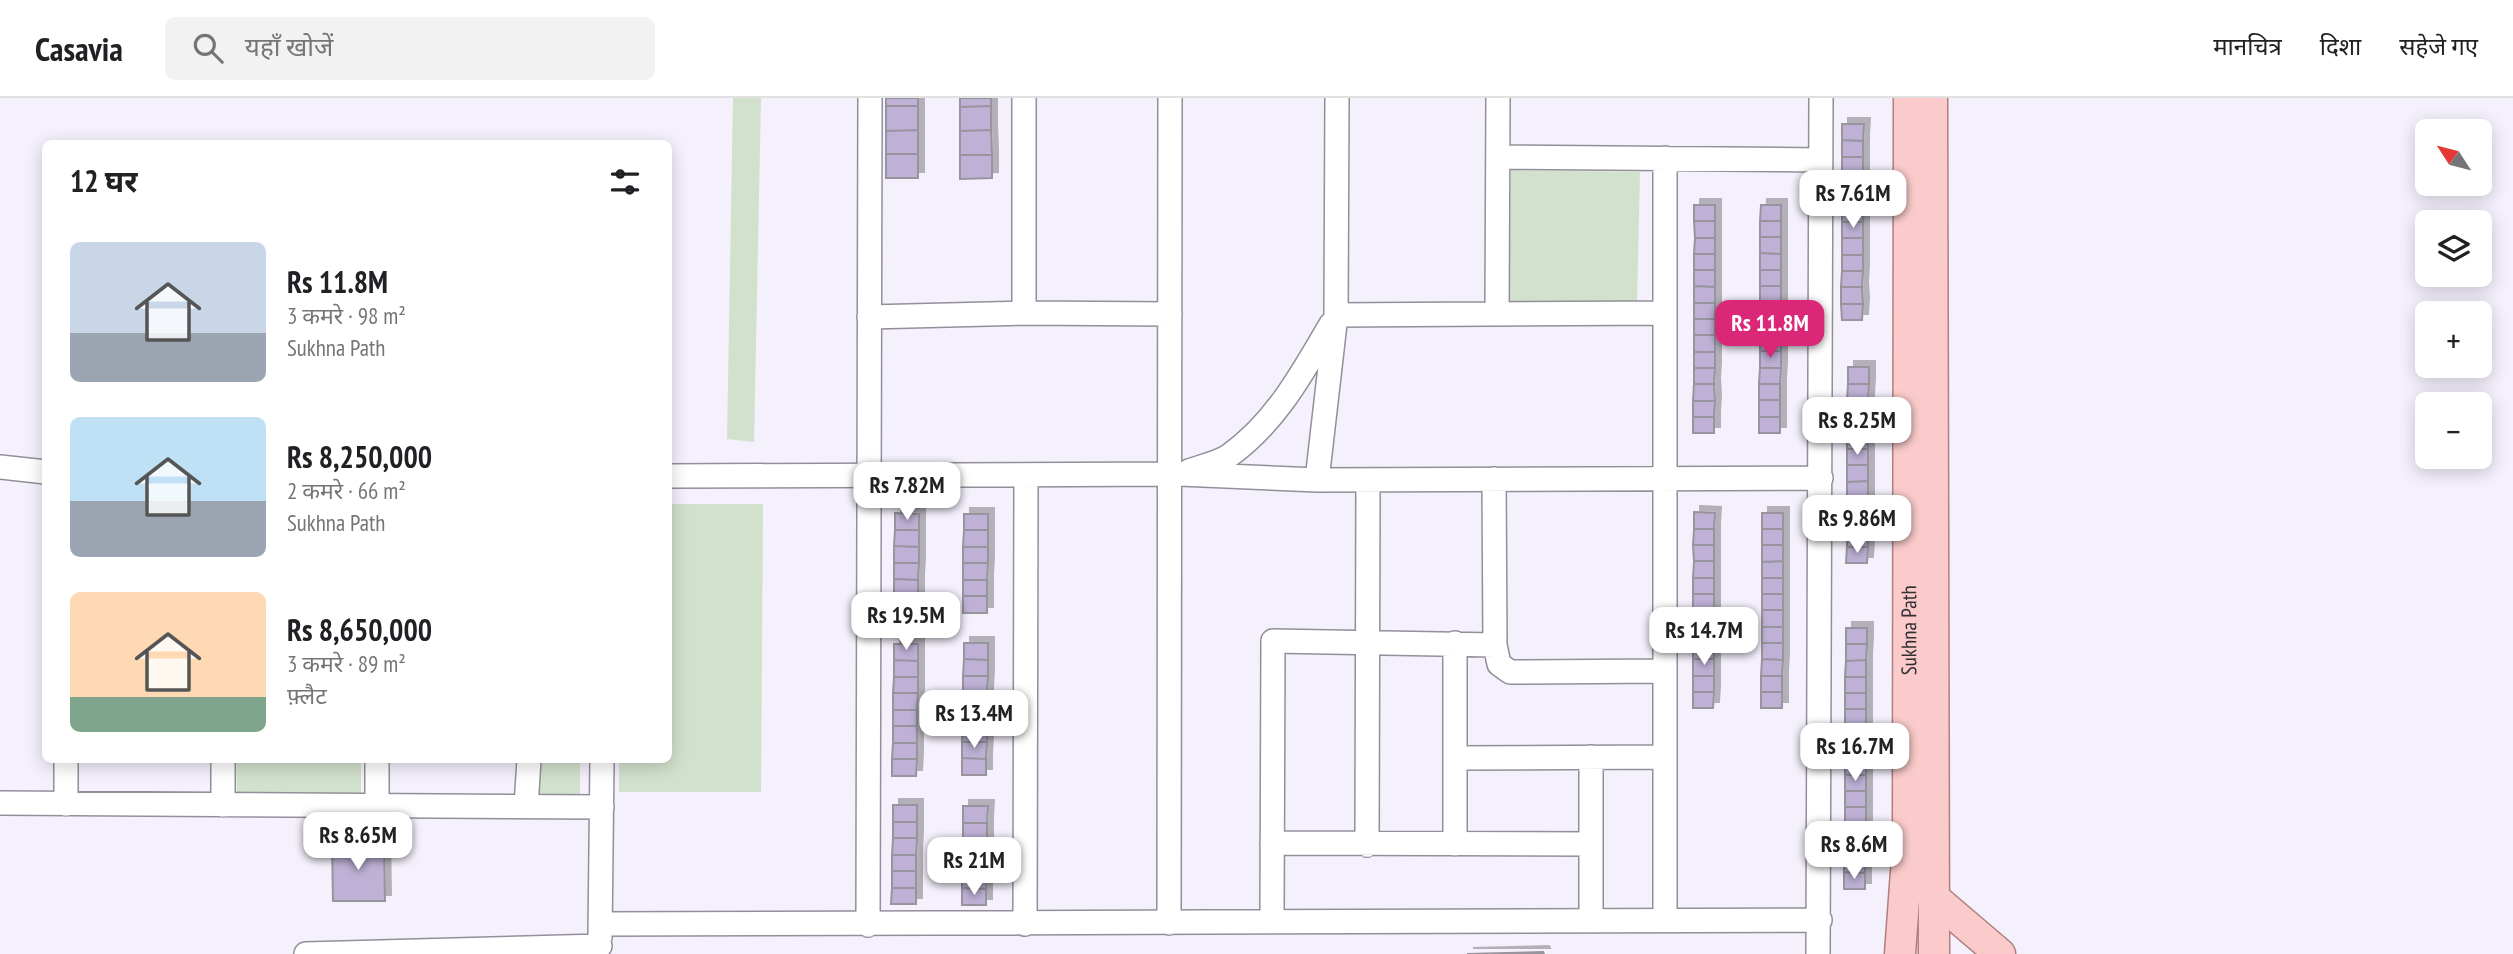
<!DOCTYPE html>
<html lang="hi">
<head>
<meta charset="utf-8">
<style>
  body { margin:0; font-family:"PT Sans Narrow","Noto Sans Devanagari",sans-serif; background:#f2f2f2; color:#202124; height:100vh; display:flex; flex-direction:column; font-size:26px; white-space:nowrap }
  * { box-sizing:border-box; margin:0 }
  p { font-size:23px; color:#757577 }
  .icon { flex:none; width:38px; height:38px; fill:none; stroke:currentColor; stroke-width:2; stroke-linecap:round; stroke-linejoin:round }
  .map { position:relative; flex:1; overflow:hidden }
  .panel { position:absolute; left:42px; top:42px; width:630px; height:623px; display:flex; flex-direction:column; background:#fff; border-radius:10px; box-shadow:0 4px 18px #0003 }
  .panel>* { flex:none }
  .needle { width:46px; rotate:306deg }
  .fabs { position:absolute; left:2415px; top:21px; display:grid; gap:14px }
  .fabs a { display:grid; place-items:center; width:77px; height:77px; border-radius:10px; background:#fff; box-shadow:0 4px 18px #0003; font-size:35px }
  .price { position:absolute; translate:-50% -60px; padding:0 16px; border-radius:14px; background:#fff; color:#222; font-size:23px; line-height:46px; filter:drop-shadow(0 2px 4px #0008) }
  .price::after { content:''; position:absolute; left:50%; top:42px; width:21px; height:16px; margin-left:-10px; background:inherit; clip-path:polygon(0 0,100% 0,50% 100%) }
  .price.selected { background:#db2777; color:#fff }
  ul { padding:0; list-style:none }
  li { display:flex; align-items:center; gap:21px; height:175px; padding:0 28px }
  li span { display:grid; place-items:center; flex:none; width:196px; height:140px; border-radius:10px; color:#555 }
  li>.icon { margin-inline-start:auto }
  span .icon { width:84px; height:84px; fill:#fffc; stroke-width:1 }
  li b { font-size:30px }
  h2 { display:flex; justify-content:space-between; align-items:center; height:84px; padding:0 28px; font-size:30px }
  header { display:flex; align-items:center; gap:42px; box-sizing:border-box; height:98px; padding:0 35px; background:#fff; border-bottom:2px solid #e0e0e0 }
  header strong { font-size:33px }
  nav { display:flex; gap:38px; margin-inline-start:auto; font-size:24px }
  .search { width:490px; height:63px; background:#f2f2f2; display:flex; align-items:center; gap:18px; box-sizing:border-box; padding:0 24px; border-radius:10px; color:#757577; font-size:26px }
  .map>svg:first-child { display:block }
  .green { fill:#d2e1cc }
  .building { fill:#beb1d5; stroke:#97949e; stroke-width:2; filter:url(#shadow) }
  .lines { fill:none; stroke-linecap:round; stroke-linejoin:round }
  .minor-casing { stroke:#938f9a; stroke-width:26 }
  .major-casing { stroke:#b17e7e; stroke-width:33 }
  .minor { stroke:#fff; stroke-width:23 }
  .major { stroke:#facbca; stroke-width:30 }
  .labels { text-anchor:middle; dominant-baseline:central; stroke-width:5; stroke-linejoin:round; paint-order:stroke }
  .street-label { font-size:21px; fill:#302f33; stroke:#fff }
</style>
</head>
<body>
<header>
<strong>Casavia</strong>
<div class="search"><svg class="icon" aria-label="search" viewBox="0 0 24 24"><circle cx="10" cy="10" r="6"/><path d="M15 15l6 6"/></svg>यहाँ खोजें</div>
<nav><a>मानचित्र</a><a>दिशा</a><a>सहेजे गए</a></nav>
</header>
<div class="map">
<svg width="2513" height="856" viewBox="0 0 2513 856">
  <defs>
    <filter id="shadow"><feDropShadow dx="6" dy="-6" stdDeviation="0" flood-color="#0004"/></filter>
  </defs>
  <rect width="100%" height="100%" fill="#f4f0fc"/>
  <path class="green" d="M733 0H761L754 344 727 341Z
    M1511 72 1640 74 1637 207 1509 205Z
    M669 406H763L761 694H619V662H668Z
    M236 662H361V695L237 697Z
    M538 662H580V698H538Z"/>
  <path class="building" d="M886 0H918V8H886Z
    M960 0H991V8L960 9Z
    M886 8H918V32L886 33Z
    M991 8V32L960 33V9Z
    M1842 26H1864L1863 43 1842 42Z
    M918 32V56H886V33Z
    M991 32 992 57H960V33Z
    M1842 42 1863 43V59H1842Z
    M886 56H918V80H886Z
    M960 57H992V80L960 81Z
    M1842 59H1863V75H1842Z
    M1842 75H1863V92L1842 91Z
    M1842 91 1863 92V108H1842Z
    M1694 107H1715V123H1694Z
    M1761 107H1781V123H1760Z
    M1842 108H1863V124H1842Z
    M1694 123H1715V140H1695Z
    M1760 123H1781V139H1760Z
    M1842 124H1863V140H1842Z
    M1760 139H1781V156L1760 155Z
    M1695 140H1715V156H1694Z
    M1842 140H1863V157H1842Z
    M1760 155 1781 156V172H1760Z
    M1694 156H1715V172H1694Z
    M1842 157H1863V173H1842Z
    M1694 172H1715V189L1694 188Z
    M1760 172H1781V188H1760Z
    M1842 173H1863L1862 189H1841Z
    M1694 188 1715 189V205H1694Z
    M1760 188H1781V205L1760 204Z
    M1841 189H1862L1863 206H1841Z
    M1760 204 1781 205V221H1760Z
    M1694 205H1715V221H1694Z
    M1841 206H1863L1862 222H1842Z
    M1694 221H1715V237H1694Z
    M1760 221H1781V237H1760Z
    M1694 237H1715V254H1694Z
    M1760 237H1781V253H1760Z
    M1760 253H1781V270H1760Z
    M1694 254H1715V270H1694Z
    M1848 269H1869V286H1848Z
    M1694 270H1715L1714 286H1694Z
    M1760 270H1781L1780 286H1759Z
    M1694 286H1714L1715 303H1693Z
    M1759 286H1780V302H1759Z
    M1848 286H1869L1868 302H1847Z
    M1759 302H1780V319H1759Z
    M1847 302H1868V318H1847Z
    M1693 303H1715L1714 319H1693Z
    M1847 318H1868V335H1847Z
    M1693 319H1714V335H1693Z
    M1759 319H1780V335H1759Z
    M1847 335H1868V351H1847Z
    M1847 351H1868V367H1847Z
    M1847 367H1868V383L1847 384Z
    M1868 383V400H1847V384Z
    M1847 400H1868V416H1847Z
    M1694 414 1715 415 1714 431H1694Z
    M895 415 919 416V432H895Z
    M1762 415H1783V431H1762Z
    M964 416H988V432H964Z
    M1847 416H1868V432H1847Z
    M1694 431H1714V447H1693Z
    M1762 431H1783V447H1762Z
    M895 432H919V449L894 448Z
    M964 432H988V449H963Z
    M1847 432H1868V449H1847Z
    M1693 447H1714V463H1694Z
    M1762 447H1783V463L1762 464Z
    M894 448 919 449V465H894Z
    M963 449H988V465H963Z
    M1847 449H1868L1867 465H1846Z
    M1694 463H1714V480H1693Z
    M1783 463V480H1762V464Z
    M894 465H919L918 482 894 481Z
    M963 465H988L987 482H963Z
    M1693 480H1714V496H1693Z
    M1762 480H1783V496H1762Z
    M894 481 918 482V498H894Z
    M963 482H987V498H963Z
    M1693 496H1714V512H1693Z
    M1762 496H1783V512H1762Z
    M894 498H918V514H894Z
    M963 498H987V515H963Z
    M1693 512H1714V529H1693Z
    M1762 512H1783V529H1762Z
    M1693 529H1714V545H1693Z
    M1762 529H1783V545H1762Z
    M1846 530H1867V546H1846Z
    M964 545H988V562L964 561Z
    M1693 545H1714V561H1693Z
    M1762 545H1783V562L1762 561Z
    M894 546H918V563L894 562Z
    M1846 546H1867L1866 562 1846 563Z
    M964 561 988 562V578H963Z
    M1693 561H1714V578H1693Z
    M1762 561 1783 562 1782 578H1761Z
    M894 562 918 563V579H894Z
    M1866 562V579H1845L1846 563Z
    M963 578H988L987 595 963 594Z
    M1693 578H1714V594H1693Z
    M1761 578H1782V594H1761Z
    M894 579H918V595H893Z
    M1845 579H1866V595H1845Z
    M963 594 987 595V611H963Z
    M1693 594H1714L1713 610H1693Z
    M1761 594H1782V610H1761Z
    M893 595H918L917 612H893Z
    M1845 595H1866V611H1845Z
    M963 611H987V627H963Z
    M1845 611H1866V628H1845Z
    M893 612H917V628H893Z
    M963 627H987V644H962Z
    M893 628H917V645H893Z
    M1845 628H1866V644H1845Z
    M962 644H987L986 661 962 660Z
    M1845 644H1866V660H1845Z
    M893 645H917V661H892Z
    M962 660 986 661V677H962Z
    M1845 660H1866V677H1845Z
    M892 661H917L916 678H892Z
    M1845 677H1866V693H1845Z
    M1845 693H1866V709H1845Z
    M893 707H917V724H893Z
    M963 708H988L987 725H963Z
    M1845 709H1866V726L1845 725Z
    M893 724H917V740H893Z
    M963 725H987V741H963Z
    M1845 725 1866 726 1865 742H1845Z
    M893 740H917L916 757H892Z
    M963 741H987V758H963Z
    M1845 742H1865V758H1844Z
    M332 744H384L385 803H333Z
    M892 757H916V773H892Z
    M963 758H987V774H962Z
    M1844 758H1865V775L1844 774Z
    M892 773H916V790H892Z
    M962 774H987L986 791 962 790Z
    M1844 774 1865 775V791H1844Z
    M892 790H916V806H891Z
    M962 790 986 791V807H962Z
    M1543 854 1544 856H1467Z"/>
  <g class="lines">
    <defs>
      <path id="minor" d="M1498 59 1821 62
        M1024 215V0
        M1497 216 1498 0
        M1336 217 1665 215
        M869 219 1024 215 1170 216
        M0 369 46 374
        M1189 373C1202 368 1219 365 1230 357 1276 324 1303 274 1331 226
        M668 378 1180 376 1317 382 1821 380
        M1494 381 1495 547 1499 566 1510 574 1665 573
        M1317 382 1336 217 1337 0
        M1455 660 1665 659
        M223 662V707
        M0 705 602 709
        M66 706V662
        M377 707V662
        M526 708 529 662
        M1272 745 1591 746
        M1455 746V545
        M1367 747 1368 382
        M1272 821 1273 543 1495 547
        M1665 821V60
        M1591 822V659
        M1169 825 1170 0
        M600 826C1007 828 1414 820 1820 822
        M1025 826 1026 379
        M868 827 870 0
        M600 839 602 662
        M306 856 600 848
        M1818 856 1821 0"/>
      <g id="major">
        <path d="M1932 0 1934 856"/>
        <path d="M1932 798 2000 856"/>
        <path id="s1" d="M1900 856 1908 746 1909 0"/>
      </g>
    </defs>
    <use href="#minor" class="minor-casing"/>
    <use href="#major" class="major-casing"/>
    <use href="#minor" class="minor"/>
    <use href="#major" class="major"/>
  </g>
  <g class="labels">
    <g class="street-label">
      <text stroke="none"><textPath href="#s1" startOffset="324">Sukhna Path</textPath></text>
    </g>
  </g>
</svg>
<div class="fabs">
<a><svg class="needle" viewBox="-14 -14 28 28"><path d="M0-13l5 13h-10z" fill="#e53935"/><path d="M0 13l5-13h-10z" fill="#757577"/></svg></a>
<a><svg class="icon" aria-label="layers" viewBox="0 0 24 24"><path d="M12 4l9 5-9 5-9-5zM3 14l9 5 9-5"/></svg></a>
<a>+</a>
<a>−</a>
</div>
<b class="price" style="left:1853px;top:132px">Rs 7.61M</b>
<b class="price selected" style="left:1770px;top:262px">Rs 11.8M</b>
<b class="price" style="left:1857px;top:359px">Rs 8.25M</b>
<b class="price" style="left:907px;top:424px">Rs 7.82M</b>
<b class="price" style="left:1857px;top:457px">Rs 9.86M</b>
<b class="price" style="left:906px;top:554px">Rs 19.5M</b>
<b class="price" style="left:1704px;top:569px">Rs 14.7M</b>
<b class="price" style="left:974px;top:652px">Rs 13.4M</b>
<b class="price" style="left:1855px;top:685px">Rs 16.7M</b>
<b class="price" style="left:358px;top:774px">Rs 8.65M</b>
<b class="price" style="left:1854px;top:783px">Rs 8.6M</b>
<b class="price" style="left:974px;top:799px">Rs 21M</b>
<section class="panel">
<h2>12 घर<svg class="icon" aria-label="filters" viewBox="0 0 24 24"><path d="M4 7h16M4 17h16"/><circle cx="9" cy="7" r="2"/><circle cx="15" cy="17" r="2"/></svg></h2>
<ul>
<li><span style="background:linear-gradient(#c9d6e8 65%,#9aa5b1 0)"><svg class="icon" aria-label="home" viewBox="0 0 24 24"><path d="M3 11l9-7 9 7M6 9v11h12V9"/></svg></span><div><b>Rs 11.8M</b><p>3 कमरे · 98 m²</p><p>Sukhna Path</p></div></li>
<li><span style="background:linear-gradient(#bfe0f5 60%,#9aa5b1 0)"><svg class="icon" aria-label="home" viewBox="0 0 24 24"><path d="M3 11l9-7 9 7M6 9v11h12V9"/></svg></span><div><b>Rs 8,250,000</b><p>2 कमरे · 66 m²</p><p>Sukhna Path</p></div></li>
<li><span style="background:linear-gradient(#ffd9b3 75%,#7fa58c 0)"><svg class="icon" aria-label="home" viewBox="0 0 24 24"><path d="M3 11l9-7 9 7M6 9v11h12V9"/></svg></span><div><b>Rs 8,650,000</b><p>3 कमरे · 89 m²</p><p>फ़्लैट</p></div></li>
</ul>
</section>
</div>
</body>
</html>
